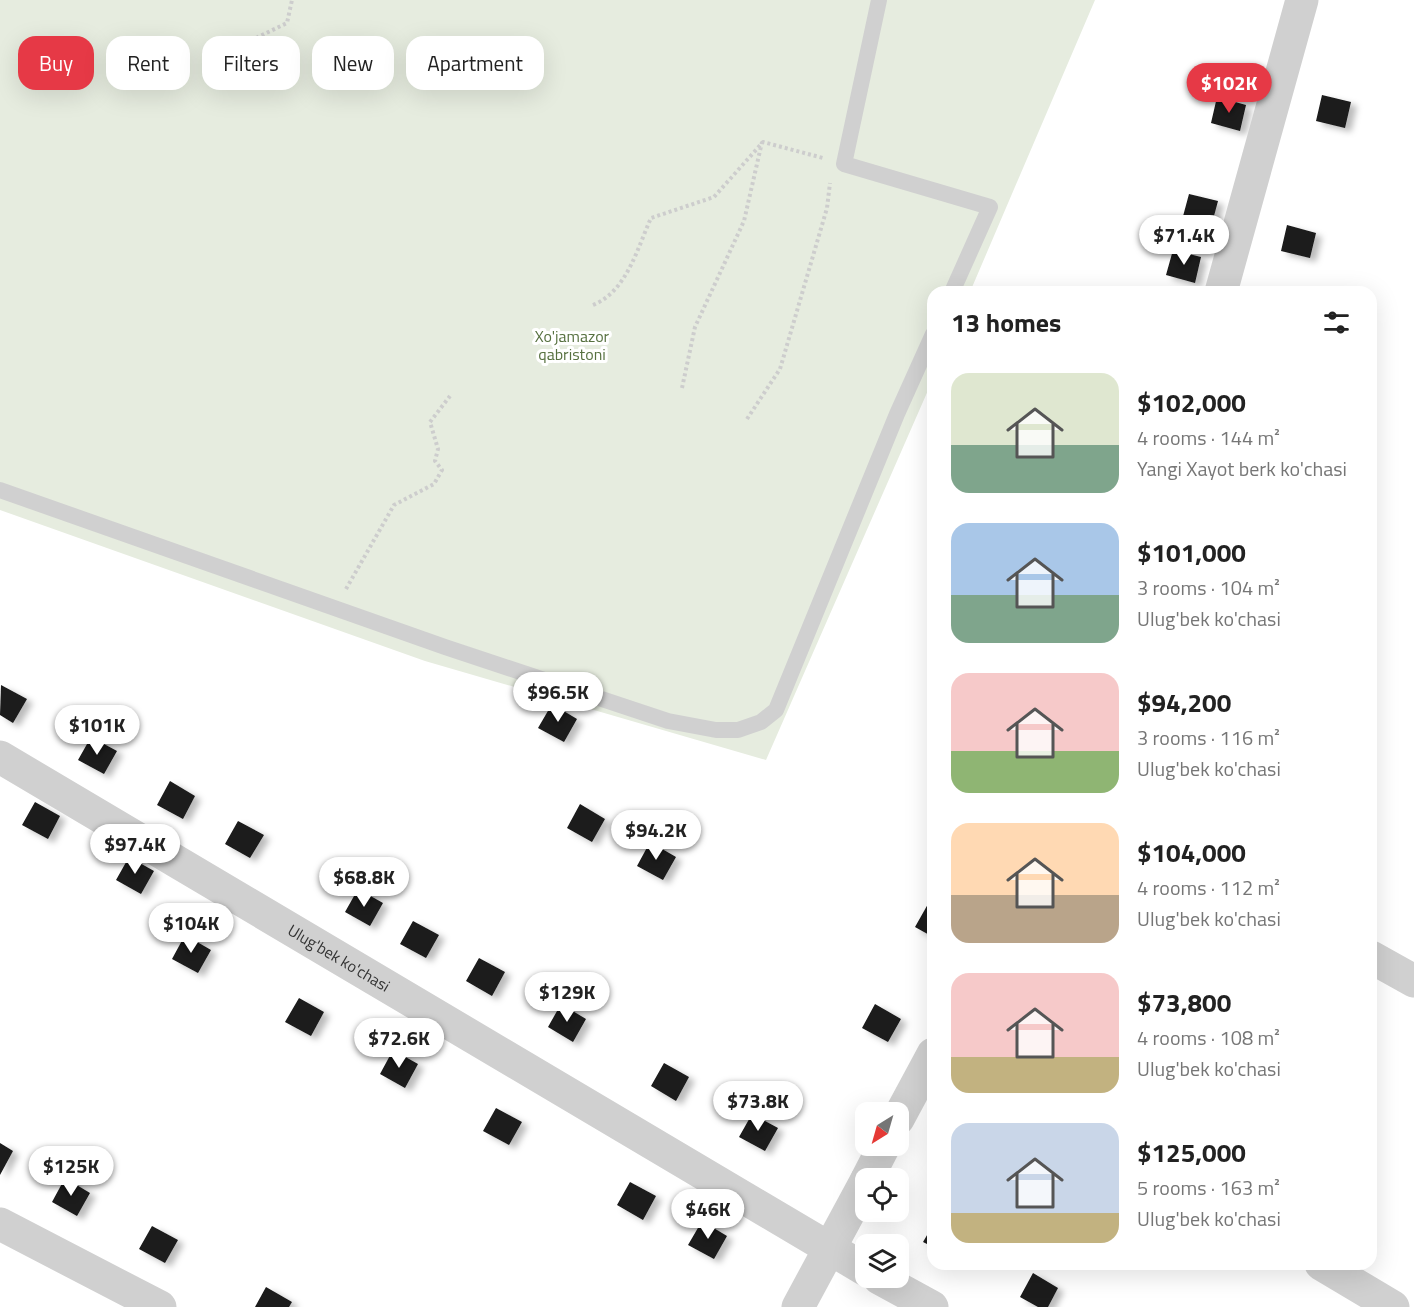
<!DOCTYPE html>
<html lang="en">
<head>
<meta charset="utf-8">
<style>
  body { margin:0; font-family:"Titillium Web",sans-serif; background:#f6f6f6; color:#222; height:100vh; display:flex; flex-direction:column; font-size:22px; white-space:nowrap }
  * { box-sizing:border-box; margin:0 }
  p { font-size:20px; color:#767676 }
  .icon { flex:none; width:33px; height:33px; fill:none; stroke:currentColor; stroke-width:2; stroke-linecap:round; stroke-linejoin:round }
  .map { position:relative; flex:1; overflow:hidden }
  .details { position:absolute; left:927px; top:286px; width:450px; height:984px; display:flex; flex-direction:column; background:#fff; border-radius:18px; box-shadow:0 6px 24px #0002 }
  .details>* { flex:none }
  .banner { position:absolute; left:18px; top:36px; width:570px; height:54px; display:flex; gap:12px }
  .needle { width:39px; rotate:217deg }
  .fabs { position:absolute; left:855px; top:1102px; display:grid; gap:12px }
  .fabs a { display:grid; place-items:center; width:54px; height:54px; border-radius:12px; background:#fff; box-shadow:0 6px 24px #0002; font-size:30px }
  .price { position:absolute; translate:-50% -51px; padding:0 14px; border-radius:21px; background:#fff; color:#222; font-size:20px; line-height:39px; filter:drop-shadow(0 2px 3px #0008) }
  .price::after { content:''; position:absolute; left:50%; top:36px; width:18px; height:14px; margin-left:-9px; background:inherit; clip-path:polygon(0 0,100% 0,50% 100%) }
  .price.current { background:#e63946; color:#fff }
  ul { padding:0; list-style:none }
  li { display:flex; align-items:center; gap:18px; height:150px; padding:0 24px }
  li span { display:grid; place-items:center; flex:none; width:168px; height:120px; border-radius:18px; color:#555 }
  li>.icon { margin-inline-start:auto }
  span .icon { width:72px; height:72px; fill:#fffc; stroke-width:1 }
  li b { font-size:26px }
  h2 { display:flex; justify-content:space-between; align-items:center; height:72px; padding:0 24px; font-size:26px }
  .tag { padding:0 21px; border-radius:18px; background:#fff; box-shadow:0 6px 24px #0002; font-size:21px; line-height:54px }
  .tag.current { background:#e63946; color:#fff }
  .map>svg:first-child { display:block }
  .green { fill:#e6ecdf }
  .building { fill:#1a1a1a; filter:url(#shadow) }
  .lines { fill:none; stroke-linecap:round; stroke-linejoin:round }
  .path { stroke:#cdcdcd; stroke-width:4; stroke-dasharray:3 3; stroke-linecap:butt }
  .service { stroke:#d0d0d0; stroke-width:16 }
  .minor { stroke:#d0d0d0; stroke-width:33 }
  .labels { text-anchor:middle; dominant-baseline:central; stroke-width:6; stroke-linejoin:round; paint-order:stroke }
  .park-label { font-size:16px; fill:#56703f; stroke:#fff }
  .street-label { font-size:16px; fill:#333; stroke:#fff }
</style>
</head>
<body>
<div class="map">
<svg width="1414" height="1307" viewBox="0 0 1414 1307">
  <defs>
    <filter id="shadow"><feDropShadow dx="6" dy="4" stdDeviation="3" flood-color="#0004"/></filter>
  </defs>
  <rect width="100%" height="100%" fill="#fff"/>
  <path class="green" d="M0 0H1095L970 292H933V379L766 760 425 661 0 510Z"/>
  <path class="building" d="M1322 95 1351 102 1345 128 1316 121Z
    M1217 97 1246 105 1240 131 1211 123Z
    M1189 194 1218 201 1211 227 1182 220Z
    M1287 225 1316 233 1310 258 1281 251Z
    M1173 250 1201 257 1195 283 1166 275Z
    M1 685 27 699 13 723 0 715Z
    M552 704 577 719 564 742 538 728Z
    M91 737 117 751 104 774 78 760Z
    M170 781 195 796 183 819 157 805Z
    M35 802 60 816 48 839 22 825Z
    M580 804 605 819 592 842 567 828Z
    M238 821 264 835 250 858 225 844Z
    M650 842 676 857 663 880 637 866Z
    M129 857 154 871 141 894 116 880Z
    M358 889 383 903 370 926 345 912Z
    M928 904 933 906V937L915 927Z
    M413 921 439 935 426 958 400 944Z
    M185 935 211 950 198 973 172 959Z
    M479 958 505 972 492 996 466 981Z
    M299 998 324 1012 311 1036 285 1022Z
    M561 1004 586 1019 573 1042 548 1027Z
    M875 1004 901 1019 888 1042 862 1028Z
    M393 1050 418 1064 405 1088 380 1074Z
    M664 1063 689 1077 676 1101 651 1086Z
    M496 1108 522 1122 509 1145 483 1131Z
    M752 1114 778 1128 765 1151 739 1137Z
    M0 1143 13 1151 0 1175Z
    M65 1178 90 1193 77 1216 52 1202Z
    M630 1182 656 1196 643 1220 617 1205Z
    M702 1221 727 1236 714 1259 688 1245Z
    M933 1225V1247L923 1242Z
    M152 1226 178 1240 165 1263 139 1249Z
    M1033 1273 1058 1288 1048 1307H1038L1020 1297Z
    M266 1287 292 1302 289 1307H255Z"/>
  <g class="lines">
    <path class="path" d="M229 51 287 23 292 0
      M593 305C627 291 637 249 651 218L714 197 763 142 823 158
      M682 388 695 327 744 221 762 142
      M747 419 780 369 827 208 830 183
      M346 589 394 505 434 484 442 470 435 461 438 449 430 422 450 396"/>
    <path class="service" d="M879 0 844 164 990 207 952 292
      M0 490 445 647 668 721 716 730H738L761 722 776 710 897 414 933 334"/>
    <g class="minor">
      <path d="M1221 292 1302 0"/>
      <path id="s1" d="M0 757 866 1270"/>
      <path d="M1371 957 1414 981"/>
      <path d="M898 1119 933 1054"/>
      <path d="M867 1179 884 1146"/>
      <path d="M0 1224 160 1307"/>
      <path d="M1321 1264 1393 1307"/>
      <path d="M879 1278 932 1307"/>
      <path d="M798 1307 866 1181"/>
    </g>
  </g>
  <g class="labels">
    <g class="park-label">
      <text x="572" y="336">Xo'jamazor<tspan x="572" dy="18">qabristoni</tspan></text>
    </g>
    <g class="street-label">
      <text stroke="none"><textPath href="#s1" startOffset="394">Ulug'bek ko'chasi</textPath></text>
    </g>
  </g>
</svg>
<div class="fabs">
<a><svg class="needle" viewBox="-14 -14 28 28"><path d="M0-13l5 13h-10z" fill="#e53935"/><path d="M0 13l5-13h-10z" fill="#767676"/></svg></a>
<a><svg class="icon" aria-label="locate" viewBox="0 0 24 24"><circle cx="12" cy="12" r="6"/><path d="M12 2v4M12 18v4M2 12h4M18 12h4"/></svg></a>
<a><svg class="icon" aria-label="layers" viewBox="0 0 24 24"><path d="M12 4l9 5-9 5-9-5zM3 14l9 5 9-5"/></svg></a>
</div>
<b class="price current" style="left:1229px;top:114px">$102K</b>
<b class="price" style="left:1184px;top:266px">$71.4K</b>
<b class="price" style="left:558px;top:723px">$96.5K</b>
<b class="price" style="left:97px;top:756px">$101K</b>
<b class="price" style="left:656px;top:861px">$94.2K</b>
<b class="price" style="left:135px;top:875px">$97.4K</b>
<b class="price" style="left:364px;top:908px">$68.8K</b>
<b class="price" style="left:191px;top:954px">$104K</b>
<b class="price" style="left:567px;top:1023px">$129K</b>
<b class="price" style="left:399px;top:1069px">$72.6K</b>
<b class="price" style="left:758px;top:1132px">$73.8K</b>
<b class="price" style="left:71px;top:1197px">$125K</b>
<b class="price" style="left:708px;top:1240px">$46K</b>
<div class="banner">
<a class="tag current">Buy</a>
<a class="tag">Rent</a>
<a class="tag">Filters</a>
<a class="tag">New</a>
<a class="tag">Apartment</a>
</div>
<section class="details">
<h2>13 homes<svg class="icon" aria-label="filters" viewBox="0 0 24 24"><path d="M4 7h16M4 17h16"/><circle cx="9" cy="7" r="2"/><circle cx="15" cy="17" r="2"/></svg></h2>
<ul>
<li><span style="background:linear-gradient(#dfe7d0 60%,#7fa58c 0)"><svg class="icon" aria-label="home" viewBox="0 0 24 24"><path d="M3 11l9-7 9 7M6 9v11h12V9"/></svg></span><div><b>$102,000</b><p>4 rooms · 144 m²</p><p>Yangi Xayot berk ko'chasi</p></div></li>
<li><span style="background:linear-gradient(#a9c7e8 60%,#7fa58c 0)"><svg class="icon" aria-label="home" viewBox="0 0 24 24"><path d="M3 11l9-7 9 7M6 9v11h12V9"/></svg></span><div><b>$101,000</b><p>3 rooms · 104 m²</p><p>Ulug'bek ko'chasi</p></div></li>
<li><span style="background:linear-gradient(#f6c9c9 65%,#8fb573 0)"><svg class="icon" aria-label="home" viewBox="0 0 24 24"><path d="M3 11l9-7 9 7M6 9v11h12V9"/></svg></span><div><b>$94,200</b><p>3 rooms · 116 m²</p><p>Ulug'bek ko'chasi</p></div></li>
<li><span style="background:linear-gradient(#ffd9b3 60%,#b9a48a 0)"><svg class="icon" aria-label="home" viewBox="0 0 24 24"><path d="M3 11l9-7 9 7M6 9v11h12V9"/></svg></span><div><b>$104,000</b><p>4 rooms · 112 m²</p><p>Ulug'bek ko'chasi</p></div></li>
<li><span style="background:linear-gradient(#f6c9c9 70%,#c2b280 0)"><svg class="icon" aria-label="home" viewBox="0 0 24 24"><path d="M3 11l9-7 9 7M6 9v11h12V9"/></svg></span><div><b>$73,800</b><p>4 rooms · 108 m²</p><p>Ulug'bek ko'chasi</p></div></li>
<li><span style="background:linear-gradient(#c9d6e8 75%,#c2b280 0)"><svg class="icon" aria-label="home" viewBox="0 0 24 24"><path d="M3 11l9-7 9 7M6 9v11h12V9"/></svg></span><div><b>$125,000</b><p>5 rooms · 163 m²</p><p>Ulug'bek ko'chasi</p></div></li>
</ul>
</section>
</div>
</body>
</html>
